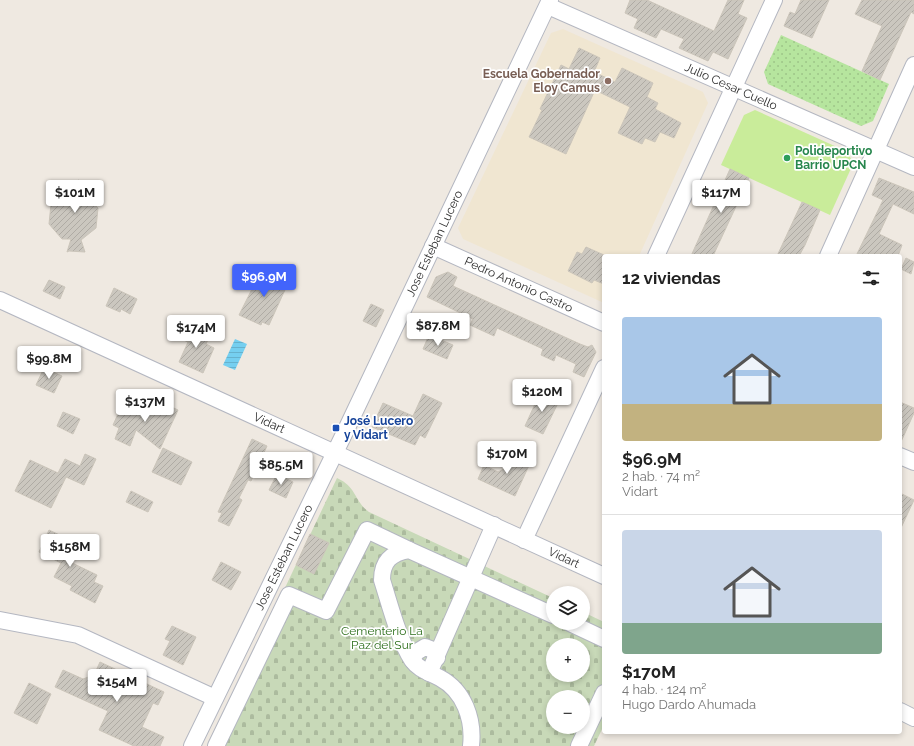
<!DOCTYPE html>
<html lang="es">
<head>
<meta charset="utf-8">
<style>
  body { margin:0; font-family:Raleway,sans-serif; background:#f6f6f6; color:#222; height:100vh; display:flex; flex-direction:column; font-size:15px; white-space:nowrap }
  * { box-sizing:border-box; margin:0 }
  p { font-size:13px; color:#767676 }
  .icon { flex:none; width:22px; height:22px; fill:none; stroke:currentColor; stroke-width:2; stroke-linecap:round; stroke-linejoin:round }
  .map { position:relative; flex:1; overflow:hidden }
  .panel { position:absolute; left:602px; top:254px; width:300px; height:480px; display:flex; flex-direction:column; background:#fff; border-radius:4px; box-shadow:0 2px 6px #0003 }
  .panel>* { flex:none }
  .buttons { position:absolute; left:546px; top:586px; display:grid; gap:8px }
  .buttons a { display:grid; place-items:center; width:44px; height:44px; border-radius:50%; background:#fff; box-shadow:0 2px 6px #0003; font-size:20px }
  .price { position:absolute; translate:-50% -34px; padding:0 9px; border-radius:4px; background:#fff; color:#222; font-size:13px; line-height:26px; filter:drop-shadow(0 1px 2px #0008) }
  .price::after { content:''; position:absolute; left:50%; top:24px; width:12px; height:9px; margin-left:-6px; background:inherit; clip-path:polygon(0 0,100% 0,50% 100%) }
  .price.current { background:#4264fb; color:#fff }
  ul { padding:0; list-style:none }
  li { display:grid; align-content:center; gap:8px; height:212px; padding:0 20px }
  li+li { border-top:1px solid #e0e0e0 }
  li span { display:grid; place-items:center; height:124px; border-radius:4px; color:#555 }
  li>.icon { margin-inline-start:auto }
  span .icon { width:72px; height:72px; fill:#fffc; stroke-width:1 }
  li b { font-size:17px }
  h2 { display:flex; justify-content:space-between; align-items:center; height:48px; padding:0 20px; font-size:17px }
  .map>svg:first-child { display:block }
  .education { fill:#f0e6d1 }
  .cemetery { fill:url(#cemetery-stones); fill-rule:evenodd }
  .park { fill:url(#park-dots) }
  .pitch { fill:#c9ec9a }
  .water { fill:url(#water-rules) }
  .building { fill:url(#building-hatch); stroke:#cbc5ba }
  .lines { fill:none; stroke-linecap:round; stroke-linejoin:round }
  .minor-casing { stroke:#b4b7c1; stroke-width:18 }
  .minor { stroke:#fff; stroke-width:16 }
  .education-dot { fill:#8d6e63; stroke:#fff; stroke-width:1.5 }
  .leisure-dot { fill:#2e9e5b; stroke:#fff; stroke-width:1.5 }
  .transit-dot { fill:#1a4fb4; stroke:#fff; stroke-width:1.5 }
  .labels { text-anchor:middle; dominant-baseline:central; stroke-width:3.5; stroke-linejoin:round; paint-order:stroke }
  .education-label { font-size:12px; font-weight:bold; fill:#785e54; stroke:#fff; text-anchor:end }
  .street-label { font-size:12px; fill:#2e2e2e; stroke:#fff }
  .leisure-label { font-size:12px; font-weight:bold; fill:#27864d; stroke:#fff; text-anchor:start }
  .transit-label { font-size:12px; font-weight:bold; fill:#164399; stroke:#fff; text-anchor:start }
  .park-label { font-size:12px; fill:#2c6e1b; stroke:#fff }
</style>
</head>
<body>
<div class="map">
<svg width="914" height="746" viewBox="0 0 914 746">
  <defs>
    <pattern id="cemetery-stones" width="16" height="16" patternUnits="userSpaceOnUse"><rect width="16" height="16" fill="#c8d9b8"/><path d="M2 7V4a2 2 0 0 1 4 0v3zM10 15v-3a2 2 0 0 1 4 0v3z" fill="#acbb9e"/></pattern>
    <pattern id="park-dots" width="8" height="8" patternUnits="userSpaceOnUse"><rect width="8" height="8" fill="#b6e59e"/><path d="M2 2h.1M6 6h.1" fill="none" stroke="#9dc588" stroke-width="1.8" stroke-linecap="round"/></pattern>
    <pattern id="water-rules" width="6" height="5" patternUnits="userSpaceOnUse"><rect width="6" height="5" fill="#75cff0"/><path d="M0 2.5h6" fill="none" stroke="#66b2ce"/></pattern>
    <pattern id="building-hatch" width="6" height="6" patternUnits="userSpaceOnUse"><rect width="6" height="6" fill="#cbc7bf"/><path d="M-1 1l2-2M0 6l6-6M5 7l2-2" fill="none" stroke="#afaba4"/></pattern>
  </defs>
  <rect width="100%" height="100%" fill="#efe9e1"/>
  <path class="education" d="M563 29 703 92 708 103 639 256H604V303L463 239 458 228 551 33Z"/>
  <path class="cemetery" d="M337 478C357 487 354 501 369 512L553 598V623H583V612L604 622V725L594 746H210ZM553 645H583V675H553ZM553 697H583V727H553Z"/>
  <path class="park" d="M781 35 889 84 873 121 861 126 768 84 764 72Z"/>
  <path class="pitch" d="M755 110 848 152 853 164 830 215 721 165 744 115Z"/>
  <path class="water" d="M235 339 247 344 235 370 223 365Z"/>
  <path class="building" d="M630 0H647L714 31 728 0H744L738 14 747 18 728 59 713 52 708 61 679 48 684 39 661 29 656 38 634 28 638 19 625 13Z
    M801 0H829L812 38 784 26 790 12 795 14Z
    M862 0H914V14L911 12 880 80 862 71 882 26 855 14Z
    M579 48 600 58 594 72 615 82 622 68 653 83 647 97 658 103 655 109 681 123 674 138 660 132 655 142 645 138 642 144 618 133 630 107 595 90 566 154 529 137 542 110 540 109 561 65 569 69Z
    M730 169 749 178 739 200 713 256H691Z
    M879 178 914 192V214L893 204 879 234 902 245 898 256H856L883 200 872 195Z
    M78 180 99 189 93 203 98 208 96 228 81 240 85 252 69 251 67 252 71 239H62L49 224 51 204 66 191 64 186H76Z
    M802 202 820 210 805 245 799 256H777Z
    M586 247 604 255V284L594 280 592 283 568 271 577 252 582 254Z
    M906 258 914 262 911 274 901 269Z
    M262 269 289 281 269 325 262 322 261 325 239 315Z
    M448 272 457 277 453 286 580 344 588 347 592 345 596 352 584 377 573 372 576 364 556 355 554 361 541 355 543 349 497 328 494 336 470 325 473 319 427 297 436 277Z
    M49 280 65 287 60 299 43 291Z
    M114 288 137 299 130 314 121 309 120 312 106 306Z
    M371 304 384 310 376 327 363 321Z
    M185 324 210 335 206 344 214 348 203 373 179 362 188 342 179 338Z
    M429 335 453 345 447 359 423 349Z
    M44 368 62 376 54 393 36 385Z
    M540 393 559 401 543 434 525 426Z
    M423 394 442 403 425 438 420 435 415 445 372 427 383 403 413 416Z
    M157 400 178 410 160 449 136 430 130 446 115 439 119 428 113 425 123 403 127 405 128 403 150 413Z
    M900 402 914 408V413L900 444Z
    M63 412 80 419 73 434 57 426Z
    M252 439 267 446 251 481 248 480 239 498 242 500 229 526 218 521 222 513 218 512Z
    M163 448 192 462 181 485 152 472Z
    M513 452 531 461 515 496 478 479 484 465 498 472 506 468Z
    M85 454 96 459 84 485 66 477 51 508 15 491 30 460 58 473 65 459 80 466Z
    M277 474 293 482 286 498 269 490Z
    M131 491 153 502 148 512 126 502Z
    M900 493 914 500 900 530Z
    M49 530 72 541 64 559 97 575 94 582 103 586 95 603 70 590 72 586 54 577 61 563 39 552Z
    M310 534 329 543 314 574 296 565Z
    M221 562 241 572 231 590 212 580Z
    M172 626 196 637 183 665 163 655 170 641 165 639Z
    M100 662 164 692 158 705 153 703 142 727 164 737 160 746H134L99 730 108 711 55 687 63 670 83 679 94 675Z
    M29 683 51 694 37 724 14 713Z"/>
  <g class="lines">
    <defs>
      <g id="minor">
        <path id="s1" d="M548 6 914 167"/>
        <path id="s2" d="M433 246 604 323"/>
        <path d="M656 256 774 0"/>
        <path d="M828 256 914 65"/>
        <path id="s3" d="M0 300 604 576"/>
        <path d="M900 456 914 462"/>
        <path d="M524 540 604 368"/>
        <path d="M0 620 78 635 215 698"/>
        <path d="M570 623 604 639"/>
        <path d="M413 661 415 653 425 647 433 650 437 658"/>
        <path d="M429 673 494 525"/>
        <path d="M900 711 914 718"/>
        <path id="s4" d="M192 746 345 432 550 0"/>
        <path d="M216 746 289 595 326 611 367 530 409 550"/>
        <path d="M471 746C474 719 464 691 440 678 429 672 419 670 412 660 398 638 390 605 382 580 382 561 391 553 409 550L553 615"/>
        <path d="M579 746 604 693"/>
      </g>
    </defs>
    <use href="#minor" class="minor-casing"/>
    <use href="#minor" class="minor"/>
  </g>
  <circle class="education-dot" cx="608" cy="81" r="4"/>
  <circle class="leisure-dot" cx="787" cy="158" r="4"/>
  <rect class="transit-dot" x="332" y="424" width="8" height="8" rx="2"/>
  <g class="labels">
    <g class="education-label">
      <text x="600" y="74">Escuela Gobernador<tspan x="600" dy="14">Eloy Camus</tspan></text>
    </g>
    <g class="street-label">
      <text stroke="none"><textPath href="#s1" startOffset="200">Julio Cesar Cuello</textPath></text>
      <text stroke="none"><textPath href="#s4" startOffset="558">Jose Esteban Lucero</textPath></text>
      <text stroke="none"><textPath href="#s2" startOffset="94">Pedro Antonio Castro</textPath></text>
      <text stroke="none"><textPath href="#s3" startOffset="296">Vidart</textPath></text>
      <text stroke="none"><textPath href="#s4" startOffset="210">Jose Esteban Lucero</textPath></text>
      <text stroke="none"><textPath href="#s3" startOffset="620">Vidart</textPath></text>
    </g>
    <g class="leisure-label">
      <text x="795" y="151">Polideportivo<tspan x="795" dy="14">Barrio UPCN</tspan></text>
    </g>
    <g class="transit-label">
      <text x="344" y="421">José Lucero<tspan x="344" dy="14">y Vidart</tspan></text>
    </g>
    <g class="park-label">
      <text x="382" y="631">Cementerio La<tspan x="382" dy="14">Paz del Sur</tspan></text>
    </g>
  </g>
</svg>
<div class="buttons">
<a><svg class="icon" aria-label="layers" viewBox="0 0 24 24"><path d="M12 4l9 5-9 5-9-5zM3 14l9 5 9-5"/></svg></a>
<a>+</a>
<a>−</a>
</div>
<b class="price" style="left:75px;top:214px">$101M</b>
<b class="price" style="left:721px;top:214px">$117M</b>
<b class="price current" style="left:264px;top:298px">$96.9M</b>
<b class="price" style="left:438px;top:347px">$87.8M</b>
<b class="price" style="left:196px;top:349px">$174M</b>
<b class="price" style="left:49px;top:380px">$99.8M</b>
<b class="price" style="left:542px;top:413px">$120M</b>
<b class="price" style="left:145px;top:423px">$137M</b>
<b class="price" style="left:507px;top:475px">$170M</b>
<b class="price" style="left:281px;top:486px">$85.5M</b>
<b class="price" style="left:70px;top:568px">$158M</b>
<b class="price" style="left:117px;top:703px">$154M</b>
<section class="panel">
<h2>12 viviendas<svg class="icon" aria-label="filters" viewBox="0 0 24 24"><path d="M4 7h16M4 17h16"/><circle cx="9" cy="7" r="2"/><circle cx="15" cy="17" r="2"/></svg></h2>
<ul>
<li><span style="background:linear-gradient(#a9c7e8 70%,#c2b280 0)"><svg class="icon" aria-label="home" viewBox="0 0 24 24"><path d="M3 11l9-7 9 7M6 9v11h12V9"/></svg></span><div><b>$96.9M</b><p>2 hab. · 74 m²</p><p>Vidart</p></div></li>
<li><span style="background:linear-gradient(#c9d6e8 75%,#7fa58c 0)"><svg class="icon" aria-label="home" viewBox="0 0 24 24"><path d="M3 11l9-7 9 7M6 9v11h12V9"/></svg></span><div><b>$170M</b><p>4 hab. · 124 m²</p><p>Hugo Dardo Ahumada</p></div></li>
</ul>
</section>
</div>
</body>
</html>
